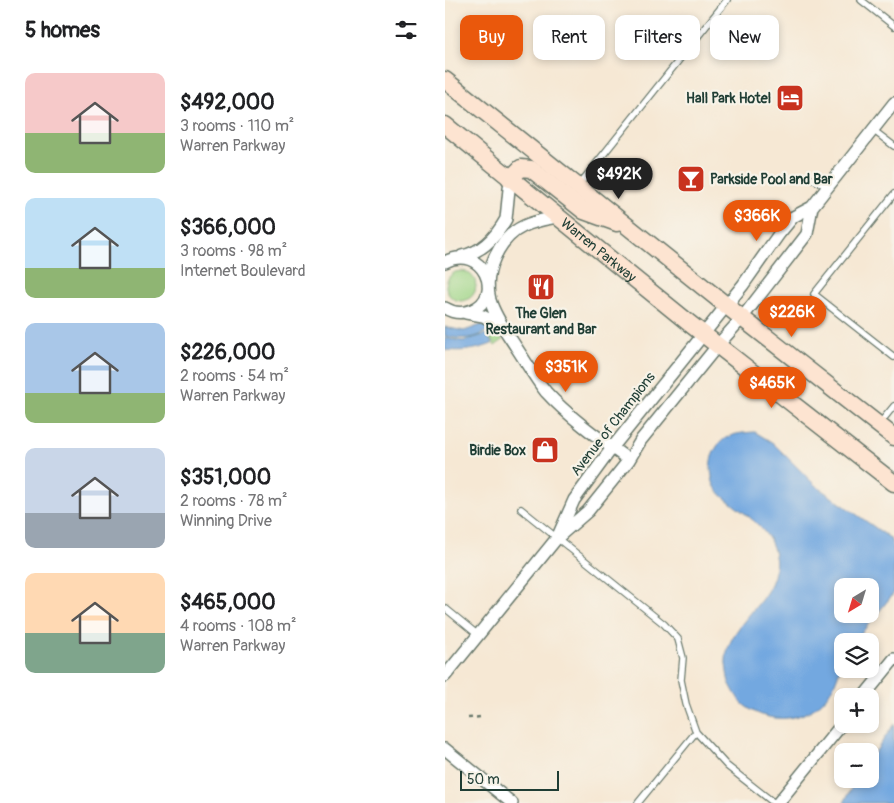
<!DOCTYPE html>
<html lang="en">
<head>
<meta charset="utf-8">
<style>
  body { margin:0; font-family:Pangolin,sans-serif; background:#f6f6f6; color:#202124; height:100vh; display:flex; flex-direction:column; font-size:19px; white-space:nowrap }
  * { box-sizing:border-box; margin:0 }
  p { font-size:16px; color:#757577 }
  .icon { flex:none; width:28px; height:28px; fill:none; stroke:currentColor; stroke-width:2; stroke-linecap:round; stroke-linejoin:round }
  .map { position:relative; flex:1; overflow:hidden }
  .drawer { display:flex; flex-direction:column; background:#fff; width:445px }
  .drawer>* { flex:none }
  .guide { position:absolute; left:15px; top:15px; width:359px; height:45px; display:flex; gap:10px }
  .needle { width:32px; rotate:218deg }
  .controls { position:absolute; left:389px; top:578px; display:grid; gap:10px }
  .controls a { display:grid; place-items:center; width:45px; height:45px; border-radius:10px; background:#fff; box-shadow:0 2px 8px #0003; font-size:25px }
  .scale { position:absolute; left:15px; bottom:12px; width:99px; box-sizing:border-box; padding-left:5px; border:2px solid #1f3d34; border-top:0; font-size:14px; line-height:18px; white-space:nowrap; color:#1f3d34; -webkit-text-stroke:4px #f7f3e8; paint-order:stroke }
  .price { position:absolute; translate:-50% -42px; padding:0 11px; border-radius:18px; background:#ea580c; color:#fff; font-size:16px; line-height:32px; filter:drop-shadow(0 1px 2px #0008) }
  .price::after { content:''; position:absolute; left:50%; top:30px; width:15px; height:11px; margin-left:-8px; background:inherit; clip-path:polygon(0 0,100% 0,50% 100%) }
  .price.on { background:#222; color:#fff }
  ul { padding:0; list-style:none }
  li { display:flex; align-items:center; gap:15px; height:125px; padding:0 25px }
  li span { display:grid; place-items:center; flex:none; width:140px; height:100px; border-radius:10px; color:#555 }
  li>.icon { margin-inline-start:auto }
  span .icon { width:60px; height:60px; fill:#fffc; stroke-width:1 }
  li b { font-size:21px }
  h2 { display:flex; justify-content:space-between; align-items:center; height:60px; padding:0 25px; font-size:21px }
  .pill { padding:0 18px; border-radius:10px; background:#fff; box-shadow:0 2px 8px #0003; font-size:18px; line-height:45px }
  .pill.on { background:#ea580c; color:#fff }
  main { display:flex; flex:1; min-height:0 }
  .map>svg:first-child { display:block }
  .green { fill:#9fd587; stroke:#5f895e }
  .water { fill:#73a8e0; stroke:#49728a; fill-rule:evenodd }
  .lines { fill:none; stroke-linecap:round; stroke-linejoin:round }
  .lane-casing { stroke:#6a796c; stroke-width:8 }
  .street-casing { stroke:#6a796c; stroke-width:14 }
  .secondary-casing { stroke:#6a796c; stroke-width:19 }
  .path { stroke:#6a796c; stroke-width:2.5; stroke-dasharray:4 4; stroke-linecap:butt }
  .lane { stroke:#fff; stroke-width:5.5 }
  .street { stroke:#fff; stroke-width:11 }
  .secondary { stroke:#fde4d1; stroke-width:16 }
  .labels { text-anchor:middle; dominant-baseline:central; stroke-width:4.5; stroke-linejoin:round; paint-order:stroke }
  .poi-label { font-size:14px; font-weight:bold; fill:#1f3d34; stroke:#f7f3e8; text-anchor:end }
  .street-label { font-size:14px; fill:#1f3d34; stroke:#f7f3e8 }
</style>
</head>
<body>
<main>
<section class="drawer">
<h2>5 homes<svg class="icon" aria-label="filters" viewBox="0 0 24 24"><path d="M4 7h16M4 17h16"/><circle cx="9" cy="7" r="2"/><circle cx="15" cy="17" r="2"/></svg></h2>
<ul>
<li><span style="background:linear-gradient(#f6c9c9 60%,#8fb573 0)"><svg class="icon" aria-label="home" viewBox="0 0 24 24"><path d="M3 11l9-7 9 7M6 9v11h12V9"/></svg></span><div><b>$492,000</b><p>3 rooms · 110 m²</p><p>Warren Parkway</p></div></li>
<li><span style="background:linear-gradient(#bfe0f5 70%,#8fb573 0)"><svg class="icon" aria-label="home" viewBox="0 0 24 24"><path d="M3 11l9-7 9 7M6 9v11h12V9"/></svg></span><div><b>$366,000</b><p>3 rooms · 98 m²</p><p>Internet Boulevard</p></div></li>
<li><span style="background:linear-gradient(#a9c7e8 70%,#8fb573 0)"><svg class="icon" aria-label="home" viewBox="0 0 24 24"><path d="M3 11l9-7 9 7M6 9v11h12V9"/></svg></span><div><b>$226,000</b><p>2 rooms · 54 m²</p><p>Warren Parkway</p></div></li>
<li><span style="background:linear-gradient(#c9d6e8 65%,#9aa5b1 0)"><svg class="icon" aria-label="home" viewBox="0 0 24 24"><path d="M3 11l9-7 9 7M6 9v11h12V9"/></svg></span><div><b>$351,000</b><p>2 rooms · 78 m²</p><p>Winning Drive</p></div></li>
<li><span style="background:linear-gradient(#ffd9b3 60%,#7fa58c 0)"><svg class="icon" aria-label="home" viewBox="0 0 24 24"><path d="M3 11l9-7 9 7M6 9v11h12V9"/></svg></span><div><b>$465,000</b><p>4 rooms · 108 m²</p><p>Warren Parkway</p></div></li>
</ul>
</section>
<div class="map">
<svg width="449" height="803" viewBox="0 0 449 803">
  <rect width="100%" height="100%" fill="#f7f3e8"/>
  <filter id="ink" filterUnits="userSpaceOnUse"><feTurbulence type="fractalNoise" baseFrequency=".02" numOctaves="2"/><feDisplacementMap in="SourceGraphic" scale="10" xChannelSelector="R" yChannelSelector="G"/><feConvolveMatrix kernelMatrix="1 2 1 2 8 2 1 2 1" color-interpolation-filters="sRGB"/></filter>
  <filter id="wash" filterUnits="userSpaceOnUse"><feTurbulence type="fractalNoise" baseFrequency=".0096" numOctaves="4" result="noise"/><feDisplacementMap in="SourceGraphic" scale="20" xChannelSelector="R" yChannelSelector="G"/><feGaussianBlur stdDeviation="1.12" result="paint"/><feColorMatrix in="noise" values="0 0 0 0 0 0 0 0 0 0 0 0 0 0 0 0 0 1.4 0 .05"/><feComposite in="paint" operator="in"/></filter>
  <g filter="url(#wash)">
    <rect width="100%" height="100%" fill="#f6e8d4"/>
    <path class="green" d="M1 286a15 15 0 1 1 30 0a15 15 0 1 1-30 0Z
      M47 329 58 340 50 346 42 333Z"/>
    <path class="water" d="M39 324 45 328C33 340 16 340 0 336V327L19 331Z
      M42 334 47 344C31 350 17 352 0 350V338L18 341Z
      M310 432 328 443 371 486 445 538 449 550V593L410 641H398C398 660 394 679 383 695 363 722 325 726 299 705 294 701 289 692 286 686 283 682 283 677 282 672 271 623 343 601 329 551 325 532 305 517 290 506 282 499 274 495 269 485 267 481 267 475 266 470 265 463 266 458 269 452 277 434 293 433 310 432ZM425 586V614H398V586Z
      M449 724V803H399L411 779H425V760Z"/>
  </g>
  <g filter="url(#ink)">
    <g class="lines">
      <defs>
        <path id="lane" d="M416 0 449 26
          M428 130 449 146
          M367 179 383 187
          M134 185 282 0
          M449 194 369 294 449 357
          M435 423 449 406
          M76 509 219 624 233 639 238 658 236 680 241 704 251 732 282 766 329 803
          M0 608 33 635
          M193 803 251 732"/>
        <path id="street" d="M112 217C102 219 89 221 79 226 53 238 38 273 45 300 50 317 62 333 71 347 81 362 90 378 101 392 125 418 155 439 184 460
          M17 256C38 252 51 237 61 219L65 179
          M0 262C37 243 61 296 27 310 17 314 8 313 0 308
          M21 313 38 316 59 327
          M113 536 129 500 167 448 298 285 334 234 348 217 367 207 449 103
          M0 676 112 538 143 511 184 460 196 440 273 345 297 318 362 234 367 207
          M419 696 449 659
          M0 749 67 803
          M333 803 398 723"/>
        <g id="secondary">
          <path d="M0 80 297 318 449 437"/>
          <path id="s1" d="M0 125 244 323 449 483"/>
          <path d="M65 179 76 168 86 169 139 211 172 223"/>
        </g>
      </defs>
      <use href="#lane" class="lane-casing"/>
      <use href="#street" class="street-casing"/>
      <use href="#secondary" class="secondary-casing"/>
      <path class="path" d="M23 718 36 717"/>
      <use href="#lane" class="lane"/>
      <use href="#street" class="street"/>
      <use href="#secondary" class="secondary"/>
    </g>
  </g>
  <defs>
    <symbol id="hotel-square" viewBox="-11 -11 22 22"><rect x="-9" y="-9" width="18" height="18" rx="4" fill="#c8321e" stroke="#f7f3e8"/><path d="M-6-4.5h1.5V1H6V5H4.5V3h-9V5H-6ZM-4 0a1.8 1.8 0 1 1 3.6 0ZM.5 0V-2.5h3Q6-2.5 6 0Z" fill="#fff"/></symbol>
    <symbol id="bar-square" viewBox="-11 -11 22 22"><rect x="-9" y="-9" width="18" height="18" rx="4" fill="#c8321e" stroke="#f7f3e8"/><path d="M-6-5H6L.8 .8V4.5H3.5V6h-7V4.5H-.8V.8Z" fill="#fff"/></symbol>
    <symbol id="restaurant-square" viewBox="-11 -11 22 22"><rect x="-9" y="-9" width="18" height="18" rx="4" fill="#c8321e" stroke="#f7f3e8"/><path d="M-5-6h1v4h1v-4h1v4h1v-4h1v5L-1.5 .5V6h-2V.5L-5-1ZM5-6V6H3V1.5H1.5Q1.5-4 5-6Z" fill="#fff"/></symbol>
    <symbol id="shop-square" viewBox="-11 -11 22 22"><rect x="-9" y="-9" width="18" height="18" rx="4" fill="#c8321e" stroke="#f7f3e8"/><path d="M-5-2.5h2.3a2.7 3.5 0 0 1 5.4 0H5L5.5 6h-11ZM-1.5-2.5h3a1.5 2.3 0 0 0-3 0Z" fill="#fff"/></symbol>
  </defs>
  <g fill-rule="evenodd">
    <use href="#hotel-square" x="329" y="82" width="32" height="32"/>
    <use href="#bar-square" x="230" y="163" width="32" height="32"/>
    <use href="#restaurant-square" x="80" y="271" width="32" height="32"/>
    <use href="#shop-square" x="84" y="434" width="32" height="32"/>
  </g>
  <g class="labels">
    <g class="poi-label">
      <text x="326" y="98">Hall Park Hotel</text>
      <text x="265" y="179" text-anchor="start">Parkside Pool and Bar</text>
      <text x="96" y="313" text-anchor="middle">The Glen<tspan x="96" dy="16">Restaurant and Bar</tspan></text>
      <text x="81" y="450">Birdie Box</text>
    </g>
    <g class="street-label">
      <text stroke="none"><textPath href="#s1" startOffset="198">Warren Parkway</textPath></text>
      <text transform="translate(168 424) rotate(-52)">Avenue of Champions</text>
    </g>
  </g>
</svg>
<div class="controls">
<a><svg class="needle" viewBox="-14 -14 28 28"><path d="M0-13l5 13h-10z" fill="#e53935"/><path d="M0 13l5-13h-10z" fill="#757577"/></svg></a>
<a><svg class="icon" aria-label="layers" viewBox="0 0 24 24"><path d="M12 4l9 5-9 5-9-5zM3 14l9 5 9-5"/></svg></a>
<a>+</a>
<a>−</a>
</div>
<div class="scale">50 m</div>
<b class="price on" style="left:174px;top:200px">$492K</b>
<b class="price" style="left:312px;top:242px">$366K</b>
<b class="price" style="left:347px;top:338px">$226K</b>
<b class="price" style="left:121px;top:393px">$351K</b>
<b class="price" style="left:327px;top:409px">$465K</b>
<div class="guide">
<a class="pill on">Buy</a>
<a class="pill">Rent</a>
<a class="pill">Filters</a>
<a class="pill">New</a>
</div>
</div>
</main>
</body>
</html>
